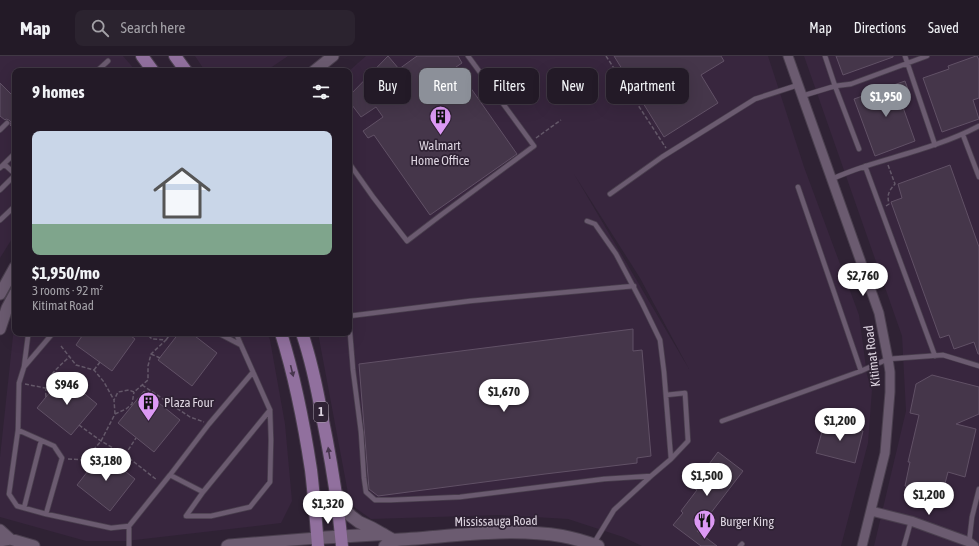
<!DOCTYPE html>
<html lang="en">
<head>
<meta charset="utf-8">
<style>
  body { margin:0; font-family:"Asap Condensed",sans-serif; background:#2b232f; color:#f1f3f6; height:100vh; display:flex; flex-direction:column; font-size:15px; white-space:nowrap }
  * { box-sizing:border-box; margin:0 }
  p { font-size:13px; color:#a3a1a7 }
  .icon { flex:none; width:22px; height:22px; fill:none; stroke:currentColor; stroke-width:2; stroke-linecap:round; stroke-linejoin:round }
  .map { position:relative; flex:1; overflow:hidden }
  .sheet { position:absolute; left:12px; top:12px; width:340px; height:268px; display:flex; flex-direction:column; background:#231a27; border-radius:8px; box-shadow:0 4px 16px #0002,0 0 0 1px #403844 }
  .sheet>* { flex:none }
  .hud { position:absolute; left:364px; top:12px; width:380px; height:36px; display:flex; gap:8px }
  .price { position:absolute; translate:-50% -34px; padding:0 9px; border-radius:14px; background:#fff; color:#222; font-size:13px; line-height:26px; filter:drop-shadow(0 1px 2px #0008) }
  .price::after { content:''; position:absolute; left:50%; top:24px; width:12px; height:9px; margin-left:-6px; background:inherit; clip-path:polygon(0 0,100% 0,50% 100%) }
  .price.active { background:#8c9099; color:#fff }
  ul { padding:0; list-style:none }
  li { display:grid; align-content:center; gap:8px; height:212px; padding:0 20px }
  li+li { border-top:1px solid #403844 }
  li span { display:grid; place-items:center; height:124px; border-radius:8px; color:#555 }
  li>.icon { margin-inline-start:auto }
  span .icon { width:72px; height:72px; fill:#fffc; stroke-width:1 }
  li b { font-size:17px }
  h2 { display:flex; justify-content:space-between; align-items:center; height:48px; padding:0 20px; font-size:17px }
  .pill { padding:0 14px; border-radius:8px; background:#231a27; box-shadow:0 4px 16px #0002,0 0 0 1px #403844; font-size:14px; line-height:36px }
  .pill.active { background:#8c9099; color:#fff }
  header { display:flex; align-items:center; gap:24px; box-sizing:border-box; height:56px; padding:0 20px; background:#231a27; border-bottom:1px solid #403844 }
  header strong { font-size:19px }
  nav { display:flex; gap:22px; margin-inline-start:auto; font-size:14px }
  .search { width:280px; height:36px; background:#2b232f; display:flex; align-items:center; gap:10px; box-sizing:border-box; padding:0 14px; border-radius:8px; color:#a3a1a7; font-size:15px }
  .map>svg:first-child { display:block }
  .built { fill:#38263e; fill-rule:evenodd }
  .building { fill:#45364a; stroke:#615166 }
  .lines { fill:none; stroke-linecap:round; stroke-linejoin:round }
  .service-casing { stroke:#4a3f4e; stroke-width:6 }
  .minor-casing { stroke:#4a3f4e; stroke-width:11 }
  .tertiary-casing { stroke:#4a3f4e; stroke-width:13 }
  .secondary-casing { stroke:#4a3f4e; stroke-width:14 }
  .primary-casing { stroke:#4a3f4e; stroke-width:14 }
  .path { stroke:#645869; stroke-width:1.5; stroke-dasharray:4 2; stroke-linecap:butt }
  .service { stroke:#6b5b70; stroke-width:4.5 }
  .minor { stroke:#6b5b70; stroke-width:9 }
  .tertiary { stroke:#6b5b70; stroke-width:11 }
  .secondary { stroke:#6b5b70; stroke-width:12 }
  .primary { stroke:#91709e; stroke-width:12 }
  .oneway { fill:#48364e }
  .labels { text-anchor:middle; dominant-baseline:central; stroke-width:3.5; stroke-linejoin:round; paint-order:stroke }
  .shield { fill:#2f2234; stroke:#a99fac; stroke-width:1 }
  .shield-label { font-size:12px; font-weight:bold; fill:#ddd4e0 }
  .poi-label { font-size:13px; fill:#ddd4e0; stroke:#2f2234; text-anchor:start }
  .street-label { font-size:13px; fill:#ddd4e0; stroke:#2f2234 }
</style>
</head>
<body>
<header>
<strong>Map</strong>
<div class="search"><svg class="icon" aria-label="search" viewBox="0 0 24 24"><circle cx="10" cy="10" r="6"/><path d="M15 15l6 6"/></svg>Search here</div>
<nav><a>Map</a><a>Directions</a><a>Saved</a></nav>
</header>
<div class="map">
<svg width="979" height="490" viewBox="0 0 979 490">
  <rect width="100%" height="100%" fill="#2f2234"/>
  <path class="built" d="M0 0H123L136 15H15V178L0 202Z
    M195 0H288L266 15H205Z
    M366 0H768L804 111 859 259 867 319 872 334 868 387 841 490H642L623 481 568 463 499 459 371 463 350 448 318 277H349V15ZM574 118 640 222 689 313Z
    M804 0H979V490H874L906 355 902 280Z
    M15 275V277H267L270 284 285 368 292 445 281 467 126 485H86L0 461V401L13 280Z"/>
  <path class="building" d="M388 0 399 13 417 0H458L462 7 456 11 517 98 430 159 374 79 368 82 363 75 383 61 376 51 361 61 349 45V40Z
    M614 0H721L724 5 701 19 718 47 664 81Z
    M836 0H893V1L843 19Z
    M976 0H977L979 4V42L973 44 979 63 942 76 923 22 949 13 948 10Z
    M905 25 910 39 900 43 915 85 875 100 854 43Z
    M0 27 15 42V74L10 69 11 66 9 64 6 63 5 64 0 60Z
    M950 109 979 191V298H978L974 286 954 293 949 279 940 282 891 146 902 142 898 128Z
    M633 273V295L642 294 651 400 637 402V407L545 418 378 440 369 433 359 308Z
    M84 277H127L135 283 112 315 76 289Z
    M179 277H191L217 297 192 330 158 304Z
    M932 319 979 331V358L956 368 976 373 965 421 948 416 942 439 905 430 910 406H908L919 359 910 357 916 328Z
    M63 320 97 348 71 379 37 352Z
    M144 335 180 364 154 396 118 367Z
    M825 365 863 375 855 407 816 397Z
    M718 396 743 415 697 475 717 490H701L673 469 683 457 681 455 697 434 692 431Z
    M102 397 135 423 110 455 77 429Z"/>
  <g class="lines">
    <defs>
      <path id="service" d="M825 0 835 30 859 93
        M905 0 935 89
        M97 15 108 5
        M802 40 835 30 851 28 927 0
        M0 74 7 67
        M963 79 979 121
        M349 107 373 141 407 185 441 159 534 90 468 0
        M4 108 15 118
        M865 110 935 300
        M0 112 15 97
        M832 123C843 118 854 114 866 110 904 98 943 89 979 70
        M798 131 861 315
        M0 134 15 119
        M610 138 662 101 755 43 798 29
        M0 164 15 150
        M587 165 595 168 616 198 642 247 660 284 664 316 671 403 651 420 614 454 594 487
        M349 260 470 245 634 230
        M349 264 353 314 361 376 364 422 366 436 375 444H391L460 441 604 423 651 420
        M30 277 28 280 24 311 19 327 18 374 9 438 17 450 46 458 111 472 129 470 170 419 203 436
        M218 277 241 289 270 354 271 384 270 426 250 451 211 460H186L203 436 270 354
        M236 277 241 289
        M24 311 53 277
        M666 339 685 337 688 385 671 403
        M722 365 861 315 888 303 943 299 979 310
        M18 374 54 390 62 402 46 458
        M170 419 209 368 253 316
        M24 452 41 385
        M129 470V490
        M969 487 972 461 979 433
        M740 490 742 488
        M904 490 911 465"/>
      <path id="minor" d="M788 0 879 257 888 303 890 316V336L885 397 862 490
        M871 455 911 465 969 486 974 490"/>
      <path id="tertiary" d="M314 15 333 0
        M0 238 15 211
        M0 273 7 252 15 237
        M0 474 10 483
        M0 485 10 483 34 490
        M227 490 229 489 317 482"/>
      <path id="secondary" d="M337 438 346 455 351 460 359 466 372 472 393 484
        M317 482 383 478
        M385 490 393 484C448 481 507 471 562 480 574 482 586 486 598 490"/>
      <path id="primary" d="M142 0 153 15
        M175 0 186 15
        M281 277C295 322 304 368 311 414 314 439 316 465 318 490
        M302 277C311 304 317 332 322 360 331 403 338 446 342 490"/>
    </defs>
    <use href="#service" class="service-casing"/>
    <use href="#minor" class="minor-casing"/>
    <use href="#tertiary" class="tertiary-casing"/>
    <use href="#secondary" class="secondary-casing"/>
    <use href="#primary" class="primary-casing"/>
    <path class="path" d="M606 0 666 92
      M536 82 561 64
      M886 150 889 148C887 139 888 136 895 128L888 109
      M166 284 171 277
      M61 290 76 309 94 314 104 326 114 344
      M151 298 160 302
      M94 314 100 306
      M25 328 45 332
      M142 329 190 361 204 366
      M46 341C44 321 57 313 70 300
      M115 358 126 353 132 348 134 336
      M79 369 101 385 125 399 157 424
      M125 399 136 382
      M68 403 85 404 101 385 115 358 114 344 118 336 129 334 134 336 148 324V310L151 298 166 284 152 283 146 277"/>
    <use href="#service" class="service"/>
    <use href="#minor" class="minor"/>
    <use href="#tertiary" class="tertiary"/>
    <use href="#secondary" class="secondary"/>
    <use href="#primary" class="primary"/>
  </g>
  <defs><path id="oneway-solid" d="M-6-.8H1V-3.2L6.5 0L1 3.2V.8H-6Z"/></defs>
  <g class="oneway">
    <use href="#oneway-solid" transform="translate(292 315) rotate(76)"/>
    <use href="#oneway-solid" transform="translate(329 397) rotate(-99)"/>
  </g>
  <defs>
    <symbol id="building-pin" viewBox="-11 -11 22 30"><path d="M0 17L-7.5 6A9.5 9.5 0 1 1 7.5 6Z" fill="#dc99f4" stroke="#2f2234"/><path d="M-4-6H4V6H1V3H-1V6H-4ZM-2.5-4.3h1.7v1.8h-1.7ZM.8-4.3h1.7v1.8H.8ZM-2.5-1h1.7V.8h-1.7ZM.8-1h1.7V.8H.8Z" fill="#111"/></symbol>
    <symbol id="restaurant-pin" viewBox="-11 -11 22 30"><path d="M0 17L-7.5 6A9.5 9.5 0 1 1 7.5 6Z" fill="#dc99f4" stroke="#2f2234"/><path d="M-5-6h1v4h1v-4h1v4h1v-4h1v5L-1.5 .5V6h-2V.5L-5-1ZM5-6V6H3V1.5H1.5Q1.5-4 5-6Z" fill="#111"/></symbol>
  </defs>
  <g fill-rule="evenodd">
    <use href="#building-pin" x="428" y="48" width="25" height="34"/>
    <use href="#building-pin" x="136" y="334" width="25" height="34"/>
    <use href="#restaurant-pin" x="692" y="452" width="25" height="34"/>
  </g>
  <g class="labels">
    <rect class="shield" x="314" y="346" width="14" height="20" rx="3"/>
    <g class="shield-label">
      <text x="321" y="356">1</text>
    </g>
    <g class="poi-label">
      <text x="440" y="89" text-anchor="middle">Walmart<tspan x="440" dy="15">Home Office</tspan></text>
      <text x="164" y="346">Plaza Four</text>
      <text x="720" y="465">Burger King</text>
    </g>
    <g class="street-label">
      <text transform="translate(872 300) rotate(-97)">Kitimat Road</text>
      <text transform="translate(496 465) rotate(-1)">Mississauga Road</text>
    </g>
  </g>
</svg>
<b class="price active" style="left:886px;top:62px">$1,950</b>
<b class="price" style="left:863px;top:241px">$2,760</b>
<b class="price" style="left:67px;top:350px">$946</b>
<b class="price" style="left:504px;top:357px">$1,670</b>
<b class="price" style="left:840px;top:386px">$1,200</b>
<b class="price" style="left:106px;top:426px">$3,180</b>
<b class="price" style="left:707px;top:441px">$1,500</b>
<b class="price" style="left:929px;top:460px">$1,200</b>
<b class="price" style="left:328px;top:469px">$1,320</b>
<div class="hud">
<a class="pill">Buy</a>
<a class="pill active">Rent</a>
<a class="pill">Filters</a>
<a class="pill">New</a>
<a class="pill">Apartment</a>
</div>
<section class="sheet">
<h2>9 homes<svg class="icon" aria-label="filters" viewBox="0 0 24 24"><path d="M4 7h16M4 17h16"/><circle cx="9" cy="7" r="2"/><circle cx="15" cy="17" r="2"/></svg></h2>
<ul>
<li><span style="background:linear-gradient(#c9d6e8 75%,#7fa58c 0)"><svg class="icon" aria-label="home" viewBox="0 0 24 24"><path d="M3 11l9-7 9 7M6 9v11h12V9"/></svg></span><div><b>$1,950/mo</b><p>3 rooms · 92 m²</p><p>Kitimat Road</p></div></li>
</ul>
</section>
</div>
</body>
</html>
